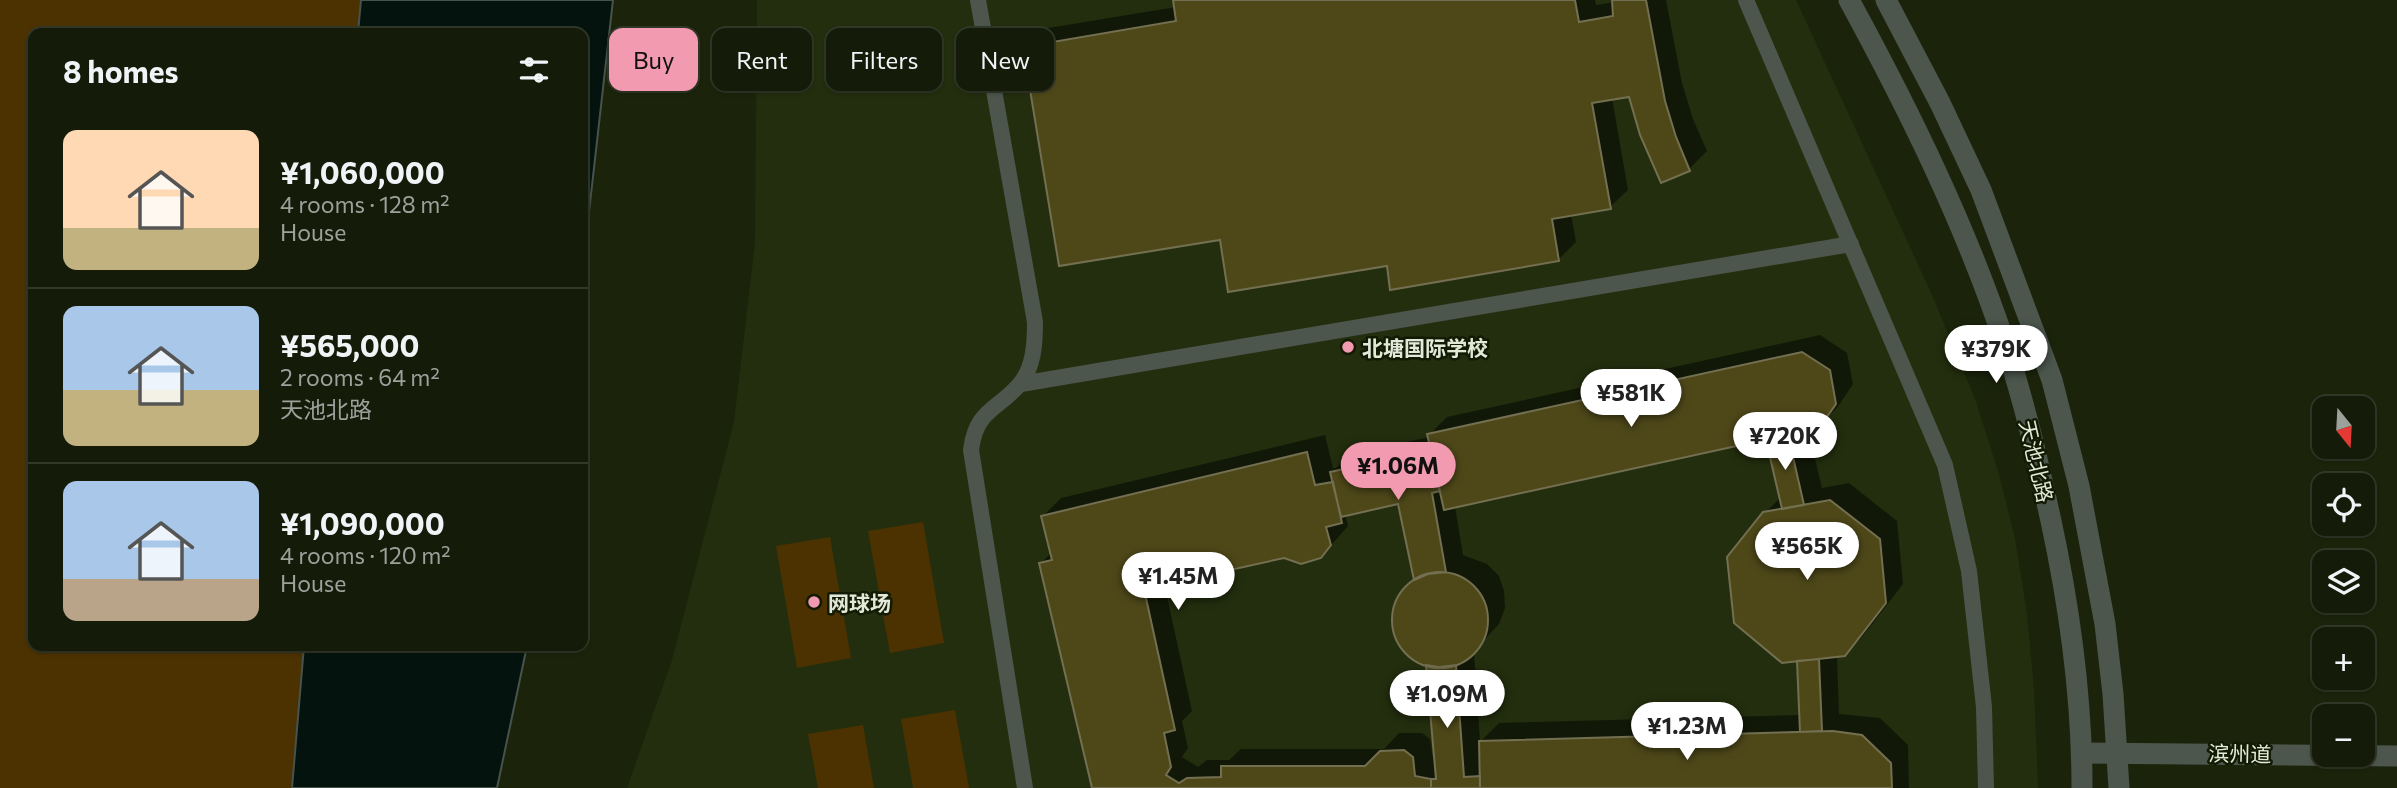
<!DOCTYPE html>
<html lang="en">
<head>
<meta charset="utf-8">
<style>
  body { margin:0; font-family:Commissioner,"Noto Sans SC",sans-serif; background:#1d2412; color:#f1f3f6; height:100vh; display:flex; flex-direction:column; font-size:26px; white-space:nowrap }
  * { box-sizing:border-box; margin:0 }
  p { font-size:23px; color:#9da19c }
  .icon { flex:none; width:38px; height:38px; fill:none; stroke:currentColor; stroke-width:2; stroke-linecap:round; stroke-linejoin:round }
  .map { position:relative; flex:1; overflow:hidden }
  .drawer { position:absolute; left:28px; top:28px; width:560px; height:623px; display:flex; flex-direction:column; background:#141b08; border-radius:14px; box-shadow:0 2px 5px #0004,0 0 0 2px #333929 }
  .drawer>* { flex:none }
  .banner { position:absolute; left:609px; top:28px; width:665px; height:63px; display:flex; gap:14px }
  .needle { width:46px; rotate:162deg }
  .tools { position:absolute; left:2312px; top:396px; display:grid; gap:14px }
  .tools a { display:grid; place-items:center; width:63px; height:63px; border-radius:14px; background:#141b08; box-shadow:0 2px 5px #0004,0 0 0 2px #333929; font-size:35px }
  .price { position:absolute; translate:-50% -60px; padding:0 16px; border-radius:24px; background:#fff; color:#222; font-size:23px; line-height:46px; filter:drop-shadow(0 2px 4px #0008) }
  .price::after { content:''; position:absolute; left:50%; top:42px; width:21px; height:16px; margin-left:-10px; background:inherit; clip-path:polygon(0 0,100% 0,50% 100%) }
  .price.active { background:#f29aaf; color:#111 }
  ul { padding:0; list-style:none }
  li { display:flex; align-items:center; gap:21px; height:175px; padding:0 35px }
  li+li { border-top:2px solid #333929 }
  li span { display:grid; place-items:center; flex:none; width:196px; height:140px; border-radius:14px; color:#555 }
  li>.icon { margin-inline-start:auto }
  span .icon { width:84px; height:84px; fill:#fffc; stroke-width:1 }
  li b { font-size:30px }
  h2 { display:flex; justify-content:space-between; align-items:center; height:84px; padding:0 35px; font-size:30px }
  .chip { padding:0 24px; border-radius:14px; background:#141b08; box-shadow:0 2px 5px #0004,0 0 0 2px #333929; font-size:24px; line-height:63px }
  .chip.active { background:#f29aaf; color:#111 }
  .map>svg:first-child { display:block }
  .built { fill:#232e0e }
  .green { fill:#4c3200 }
  .water { fill:#05130f; stroke:#47534c; stroke-width:2 }
  .shadow { fill:#0007; fill-rule:evenodd }
  .building { fill:#4e4819; stroke:#736f51; stroke-width:2 }
  .lines { fill:none; stroke-linecap:round; stroke-linejoin:round }
  .service { stroke:#4c564d; stroke-width:16 }
  .minor { stroke:#4c564d; stroke-width:21 }
  .tertiary { stroke:#4c564d; stroke-width:21 }
  .poi-dot { fill:#f29aaf; stroke:#121a03; stroke-width:2.5 }
  .labels { text-anchor:middle; dominant-baseline:central; stroke-width:5; stroke-linejoin:round; paint-order:stroke }
  .poi-label { font-size:21px; font-weight:bold; fill:#e2e9d9; stroke:#121a03; text-anchor:start }
  .street-label { font-size:21px; fill:#e2e9d9; stroke:#121a03 }
</style>
</head>
<body>
<div class="map">
<svg width="2397" height="788" viewBox="0 0 2397 788">
  <rect width="100%" height="100%" fill="#1b240b"/>
  <path class="built" d="M757 0H1796L1932 295 1975 399 1999 474 2015 539 2027 614 2034 690 2038 788H627L672 660 734 422 755 243Z"/>
  <path class="green" d="M0 0H465L461 33H33V646H377L358 788H0Z
    M923 522 944 643 890 653 868 531Z
    M830 537 851 658 797 668 776 546Z
    M955 710 969 788H913L901 719Z
    M863 725 874 788H818L808 734Z"/>
  <path class="water" d="M361 0H613L583 265V33H358Z
    M304 646H527L497 788H292Z"/>
  <path class="shadow" d="M1175 0H1595L1596 5 1615 2V0H1666L1682 83 1693 119 1707 151 1689 169 1631 95 1612 98 1628 190 1610 207 1571 214 1576 242 1558 260 1388 264 1221 238 1025 47 1042 29 1176 7Z
    M1820 335 1847 353 1853 384 1837 408 1818 426 1808 429 1822 488 1849 483 1897 521 1903 584 1863 636 1845 655H1837L1839 714 1880 718 1908 745 1909 788H1094L1041 563 1052 552 1043 516 1061 498 1325 435 1333 468H1336L1350 454 1430 437 1429 435 1447 417ZM1767 438 1781 497 1765 513 1799 659 1801 715 1499 723 1480 742 1474 651 1499 624 1505 608 1504 591 1499 576 1487 564 1463 555 1455 506ZM1399 502 1416 581 1399 600 1395 615V630L1407 651 1428 664 1436 759H1433L1430 739 1422 733H1399L1384 749H1241L1229 760H1207L1198 767 1182 757 1188 748 1182 721 1192 711 1164 583 1284 556 1321 557 1348 526 1346 518 1350 513Z"/>
  <path class="building" d="M1173 0H1575L1579 22 1613 16 1612 0H1646L1665 101 1676 137 1690 171 1661 183 1640 135 1629 97 1592 103 1611 209 1552 219 1559 261 1390 290 1387 266 1228 292 1220 240 1059 266 1023 47 1176 21Z
    M1802 352 1830 370 1836 404 1819 428 1444 510 1427 434Z
    M1788 435 1804 505 1782 509 1766 440Z
    M1431 450 1440 491 1432 493 1446 572 1428 574 1414 580 1398 504 1341 517 1330 472Z
    M1307 452 1315 485 1333 482 1342 523 1326 527 1331 545 1321 558 1301 564 1284 558 1144 589 1175 730 1164 733 1171 767 1166 775 1179 783 1187 778 1221 777V766H1365L1380 751 1404 750 1413 757 1415 776 1431 779V788H1092L1039 563 1052 560 1041 516Z
    M1830 500 1880 539 1886 603 1845 656 1782 663 1734 623 1727 557 1763 512Z
    M1392 620a48 48 0 1 1 96 0a48 48 0 1 1-96 0Z
    M1819 659 1822 731 1800 732 1797 661Z
    M1426 665 1439 667 1456 665 1464 777 1480 776V788H1431V779H1436Z
    M1833 731 1862 735 1891 763 1892 788H1480L1479 741Z"/>
  <g class="lines">
    <path class="service" d="M978 0 1035 322C1035 343 1034 368 1019 385 996 411 976 410 971 450L1025 788
      M1746 0 1945 465 1969 571 1984 707 1986 788
      M1021 384 1851 244"/>
    <path class="minor" d="M2082 753 2397 756"/>
    <path class="tertiary" d="M1849 0C1910 112 1966 226 2006 347 2025 404 2038 462 2051 521 2070 609 2082 698 2082 788
      M1886 0 1940 103 1981 190 2052 380 2079 486 2105 624 2113 694 2119 788"/>
  </g>
  <g class="poi-dot">
    <circle cx="1348" cy="347" r="7"/>
    <circle cx="814" cy="602" r="7"/>
  </g>
  <g class="labels">
    <g class="poi-label">
      <text x="1362" y="347">北塘国际学校</text>
      <text x="828" y="602">网球场</text>
    </g>
    <g class="street-label">
      <text transform="translate(2037 461) rotate(77)">天池北路</text>
      <text transform="translate(2240 753) rotate(1)">滨州道</text>
    </g>
  </g>
</svg>
<div class="tools">
<a><svg class="needle" viewBox="-14 -14 28 28"><path d="M0-13l5 13h-10z" fill="#e53935"/><path d="M0 13l5-13h-10z" fill="#9da19c"/></svg></a>
<a><svg class="icon" aria-label="locate" viewBox="0 0 24 24"><circle cx="12" cy="12" r="6"/><path d="M12 2v4M12 18v4M2 12h4M18 12h4"/></svg></a>
<a><svg class="icon" aria-label="layers" viewBox="0 0 24 24"><path d="M12 4l9 5-9 5-9-5zM3 14l9 5 9-5"/></svg></a>
<a>+</a>
<a>−</a>
</div>
<b class="price" style="left:1996px;top:385px">¥379K</b>
<b class="price" style="left:1631px;top:429px">¥581K</b>
<b class="price" style="left:1785px;top:472px">¥720K</b>
<b class="price active" style="left:1398px;top:502px">¥1.06M</b>
<b class="price" style="left:1807px;top:582px">¥565K</b>
<b class="price" style="left:1178px;top:612px">¥1.45M</b>
<b class="price" style="left:1447px;top:730px">¥1.09M</b>
<b class="price" style="left:1687px;top:762px">¥1.23M</b>
<div class="banner">
<a class="chip active">Buy</a>
<a class="chip">Rent</a>
<a class="chip">Filters</a>
<a class="chip">New</a>
</div>
<section class="drawer">
<h2>8 homes<svg class="icon" aria-label="filters" viewBox="0 0 24 24"><path d="M4 7h16M4 17h16"/><circle cx="9" cy="7" r="2"/><circle cx="15" cy="17" r="2"/></svg></h2>
<ul>
<li><span style="background:linear-gradient(#ffd9b3 70%,#c2b280 0)"><svg class="icon" aria-label="home" viewBox="0 0 24 24"><path d="M3 11l9-7 9 7M6 9v11h12V9"/></svg></span><div><b>¥1,060,000</b><p>4 rooms · 128 m²</p><p>House</p></div></li>
<li><span style="background:linear-gradient(#a9c7e8 60%,#c2b280 0)"><svg class="icon" aria-label="home" viewBox="0 0 24 24"><path d="M3 11l9-7 9 7M6 9v11h12V9"/></svg></span><div><b>¥565,000</b><p>2 rooms · 64 m²</p><p>天池北路</p></div></li>
<li><span style="background:linear-gradient(#a9c7e8 70%,#b9a48a 0)"><svg class="icon" aria-label="home" viewBox="0 0 24 24"><path d="M3 11l9-7 9 7M6 9v11h12V9"/></svg></span><div><b>¥1,090,000</b><p>4 rooms · 120 m²</p><p>House</p></div></li>
</ul>
</section>
</div>
</body>
</html>
